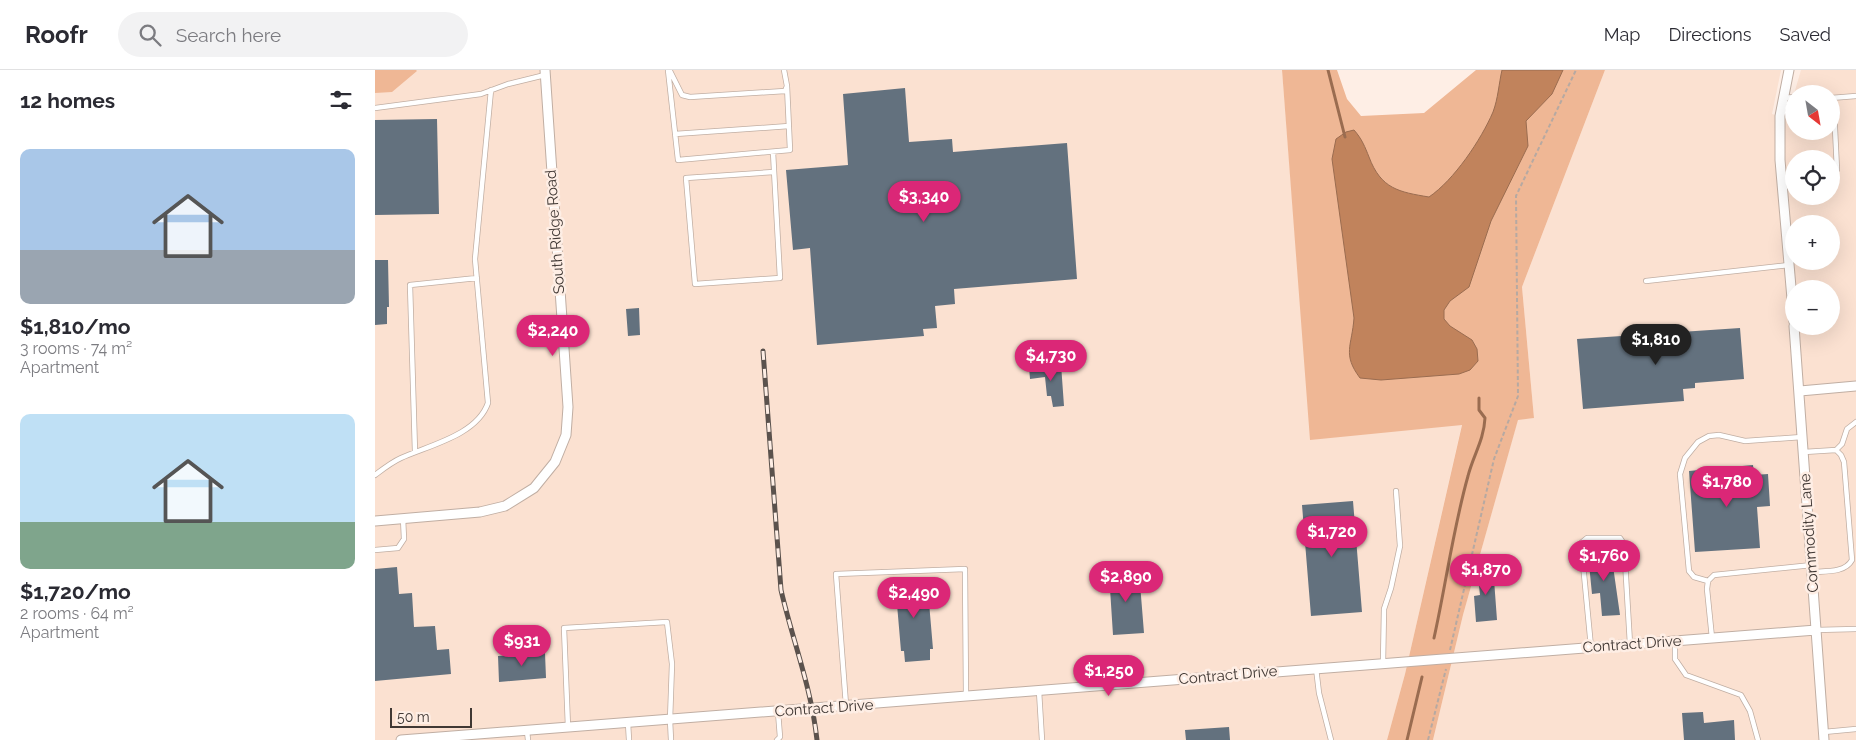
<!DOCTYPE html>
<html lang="en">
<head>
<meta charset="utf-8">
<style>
  body { margin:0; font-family:Raleway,sans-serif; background:#f2f2f3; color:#2b2b33; height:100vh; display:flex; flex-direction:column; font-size:19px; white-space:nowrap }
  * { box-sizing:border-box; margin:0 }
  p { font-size:16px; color:#7c7c81 }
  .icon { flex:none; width:28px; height:28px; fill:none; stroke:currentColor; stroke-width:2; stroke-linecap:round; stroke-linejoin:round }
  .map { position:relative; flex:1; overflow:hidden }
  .details { display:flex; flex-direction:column; background:#fff; width:375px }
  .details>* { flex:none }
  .needle { width:32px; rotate:149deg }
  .buttons { position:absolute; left:1410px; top:15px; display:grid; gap:10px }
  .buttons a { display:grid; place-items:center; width:55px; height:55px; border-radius:50%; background:#fff; box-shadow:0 5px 20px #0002; font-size:25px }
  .scale { position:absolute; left:15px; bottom:12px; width:82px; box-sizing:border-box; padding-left:5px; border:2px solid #403834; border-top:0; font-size:14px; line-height:18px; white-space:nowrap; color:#403834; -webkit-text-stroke:4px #feeee5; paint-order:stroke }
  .price { position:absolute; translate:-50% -42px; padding:0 11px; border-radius:18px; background:#db2777; color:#fff; font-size:16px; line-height:32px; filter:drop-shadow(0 1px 2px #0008) }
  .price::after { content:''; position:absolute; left:50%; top:30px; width:15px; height:11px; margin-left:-8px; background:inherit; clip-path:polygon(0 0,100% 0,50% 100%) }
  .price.selected { background:#222; color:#fff }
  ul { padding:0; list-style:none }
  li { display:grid; align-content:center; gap:10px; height:265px; padding:0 20px }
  li span { display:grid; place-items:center; height:155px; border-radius:10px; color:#555 }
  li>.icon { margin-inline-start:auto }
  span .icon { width:90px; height:90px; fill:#fffc; stroke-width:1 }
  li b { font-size:21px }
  h2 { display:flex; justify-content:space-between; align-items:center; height:60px; padding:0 20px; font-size:21px }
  header { display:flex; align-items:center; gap:30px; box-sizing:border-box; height:70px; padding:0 25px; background:#fff; border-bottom:1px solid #e1e1e2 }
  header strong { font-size:24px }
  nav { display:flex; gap:28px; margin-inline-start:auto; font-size:18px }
  .search { width:350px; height:45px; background:#f2f2f3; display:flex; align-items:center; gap:12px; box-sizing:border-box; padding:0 18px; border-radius:28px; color:#7c7c81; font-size:19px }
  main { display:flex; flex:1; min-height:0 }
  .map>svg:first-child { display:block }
  .built { fill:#fbe1d1; fill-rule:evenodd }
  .green { fill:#efb795 }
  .water { fill:#c1835c; stroke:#9a6c50 }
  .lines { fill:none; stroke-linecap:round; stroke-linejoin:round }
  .stream { stroke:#9a6c50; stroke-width:3 }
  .building { fill:#63717e }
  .lane-casing { stroke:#c0aea3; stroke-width:6 }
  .street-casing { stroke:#c0aea3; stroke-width:11 }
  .path { stroke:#b6a9a2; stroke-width:2; stroke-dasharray:4 2.5; stroke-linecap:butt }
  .lane { stroke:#fff; stroke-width:4.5 }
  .street { stroke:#fff; stroke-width:9 }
  .rail-casing { stroke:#5b524d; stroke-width:5 }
  .rail { stroke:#feeee5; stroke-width:3; stroke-dasharray:9; stroke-linecap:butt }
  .labels { text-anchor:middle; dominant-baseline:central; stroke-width:5; stroke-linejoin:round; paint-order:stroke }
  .street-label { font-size:15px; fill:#403834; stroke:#feeee5 }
</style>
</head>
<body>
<header>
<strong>Roofr</strong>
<div class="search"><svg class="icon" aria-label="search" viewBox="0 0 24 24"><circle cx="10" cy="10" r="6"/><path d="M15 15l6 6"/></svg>Search here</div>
<nav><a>Map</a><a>Directions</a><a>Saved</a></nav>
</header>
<main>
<section class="details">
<h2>12 homes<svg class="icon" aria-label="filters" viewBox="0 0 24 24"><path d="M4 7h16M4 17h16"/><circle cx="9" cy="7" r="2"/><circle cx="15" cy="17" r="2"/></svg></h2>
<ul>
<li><span style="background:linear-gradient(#a9c7e8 65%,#9aa5b1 0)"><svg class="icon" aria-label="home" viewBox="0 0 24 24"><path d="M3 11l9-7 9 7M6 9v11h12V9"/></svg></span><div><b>$1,810/mo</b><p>3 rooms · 74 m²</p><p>Apartment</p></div></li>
<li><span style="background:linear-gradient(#bfe0f5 70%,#7fa58c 0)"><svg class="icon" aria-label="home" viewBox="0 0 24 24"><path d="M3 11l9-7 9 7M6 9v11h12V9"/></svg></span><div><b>$1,720/mo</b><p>2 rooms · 64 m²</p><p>Apartment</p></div></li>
</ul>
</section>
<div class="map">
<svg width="1481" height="670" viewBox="0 0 1481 670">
  <rect width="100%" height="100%" fill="#feeee5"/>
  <path class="built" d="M30 0H907L936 369 1087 354 1030 604 1012 670H0V12Z
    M1230 0H1406L1397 44 1416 50 1419 30V61H1456V24H1419L1426 0H1481V670H1058L1088 545 1143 349 1159 348 1147 217ZM1419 89H1456V126H1419ZM1419 154H1456V191H1419ZM1419 219H1456V256H1419Z"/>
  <path class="green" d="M0 0H41L42 1 17 22 0 23Z
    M907 0H962L972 29 986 46 1049 43 1101 0H1230L1147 217 1159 348 1143 350 1088 545 1058 670H1012L1030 604 1087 355 935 370Z"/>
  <path class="water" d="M1127 0H1188L1177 24 1151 51 1153 76 1116 151 1094 217 1075 231 1069 240V249L1075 256 1097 270 1102 279 1103 291 1095 300 1084 304 1006 310 985 308C967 284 977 276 979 248L957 89 961 69 971 62 979 60C987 69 990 77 994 87 1006 119 1024 122 1054 127 1079 110 1106 70 1118 42 1123 29 1124 13 1127 0Z"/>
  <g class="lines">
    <path class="stream" d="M953 0 970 67
      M1059 568C1071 514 1078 459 1093 406 1098 386 1109 370 1110 348L1104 340V328
      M1032 670 1047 607"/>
  </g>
  <path class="building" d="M530 18 534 72 577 69 578 82 692 73 702 209 579 219 580 234 560 236 562 258 548 259 549 266 442 275 435 178 418 180 411 100 473 95 468 24Z
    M62 49 64 144 0 145V50Z
    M0 190H13L14 237H12V254L0 255Z
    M264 238 265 265 253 266 251 239Z
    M1365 258 1369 309 1320 313V318L1308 319 1309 331 1208 339 1202 269Z
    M686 294 689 336 678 337 676 326H672L670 307 655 309 654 297Z
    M1378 395 1379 405 1393 404 1395 436 1382 437 1385 478 1320 482 1314 401Z
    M978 431 987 542 936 546 927 435Z
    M1236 482 1245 545 1227 546 1225 523 1217 524 1213 484Z
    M1118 496 1122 550 1101 552 1099 526 1105 525 1102 497Z
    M22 497 24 524 37 523 39 557 60 556 62 580 74 579 76 604 0 611V499Z
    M764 501 769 563 738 565 734 503Z
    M552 509 558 579H555V590L530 592 529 581H526L520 511Z
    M170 583 171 608 124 612 123 586Z
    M1328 642 1329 653 1359 650 1360 670H1309L1307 643Z
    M854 657 855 670H811L810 660Z"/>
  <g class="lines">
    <defs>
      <path id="lane" d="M293 0 303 90 415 80 412 16
        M295 1 307 25 315 27 410 21 412 16 409 0
        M1409 28 1419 27
        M1456 28 1481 26
        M1456 34 1459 38 1462 100 1456 103
        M0 38 106 24 133 14 170 5
        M300 64 414 56
        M398 82 405 208 320 214 311 108 399 102
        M1406 108 1419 107
        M1271 211 1414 195
        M40 382 35 215 102 208
        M1429 382 1461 380 1467 374 1472 359 1481 352
        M0 405C8 399 17 392 26 388 55 375 102 365 113 333L100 189 116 20
        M0 480 23 478 29 469 28 448
        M1437 502C1451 501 1470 503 1477 490L1469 392 1466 385 1461 380
        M1333 511 1319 507 1314 501 1305 404 1310 388 1323 372 1334 366 1344 365 1370 371 1427 367
        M1441 560 1481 559
        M1337 568 1332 519 1333 511 1339 505 1437 495
        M1300 571V589L1311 605 1366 625 1375 641 1383 670
        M1216 577 1206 473 1212 468H1245L1249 474 1255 574
        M1008 593 1009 539 1016 518 1025 476 1021 421
        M941 598 944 623 956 670
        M664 621 667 670
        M471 635 461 504 590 499 591 626
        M253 653 254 670
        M193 657 189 558 292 552 297 594 295 650 296 670
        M152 661 153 670
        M1449 662 1481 659
        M402 670 405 667 403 642"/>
      <path id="street" d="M1414 0 1405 46V90L1419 252
        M1419 256 1449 670
        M1425 321 1481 316
        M0 451 105 442 130 436 159 418 180 392 191 365 193 337 170 0
        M26 670 1441 560"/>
    </defs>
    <use href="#lane" class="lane-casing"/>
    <use href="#street" class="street-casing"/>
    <path class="path" d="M1075 580 1119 389 1143 326 1141 126 1201 0
      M1053 670 1071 599"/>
    <use href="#lane" class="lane"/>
    <use href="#street" class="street"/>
    <defs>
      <path id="rail" d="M388 281 406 520C418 572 436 616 442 670"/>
    </defs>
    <use href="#rail" class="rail-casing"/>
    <use href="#rail" class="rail"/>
  </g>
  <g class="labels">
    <g class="street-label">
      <text transform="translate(180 162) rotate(-94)">South Ridge Road</text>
      <text transform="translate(1434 463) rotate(-94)">Commodity Lane</text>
      <text transform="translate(1257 574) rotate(-4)">Contract Drive</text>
      <text transform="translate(853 605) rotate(-5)">Contract Drive</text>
      <text transform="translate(449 638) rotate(-4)">Contract Drive</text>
    </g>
  </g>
</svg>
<div class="buttons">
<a><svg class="needle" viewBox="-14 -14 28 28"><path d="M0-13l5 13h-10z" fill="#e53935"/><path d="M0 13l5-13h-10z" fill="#7c7c81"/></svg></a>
<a><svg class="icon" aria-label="locate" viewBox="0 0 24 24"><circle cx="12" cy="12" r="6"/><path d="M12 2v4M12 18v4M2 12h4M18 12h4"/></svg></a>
<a>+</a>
<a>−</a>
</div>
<div class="scale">50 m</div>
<b class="price" style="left:549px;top:153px">$3,340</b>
<b class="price" style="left:178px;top:287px">$2,240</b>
<b class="price selected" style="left:1281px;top:296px">$1,810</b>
<b class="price" style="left:676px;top:312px">$4,730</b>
<b class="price" style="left:1352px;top:438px">$1,780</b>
<b class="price" style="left:957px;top:488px">$1,720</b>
<b class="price" style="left:1229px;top:512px">$1,760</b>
<b class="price" style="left:1111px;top:526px">$1,870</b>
<b class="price" style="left:751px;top:533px">$2,890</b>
<b class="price" style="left:539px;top:549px">$2,490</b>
<b class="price" style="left:147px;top:597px">$931</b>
<b class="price" style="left:734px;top:627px">$1,250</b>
</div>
</main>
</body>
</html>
